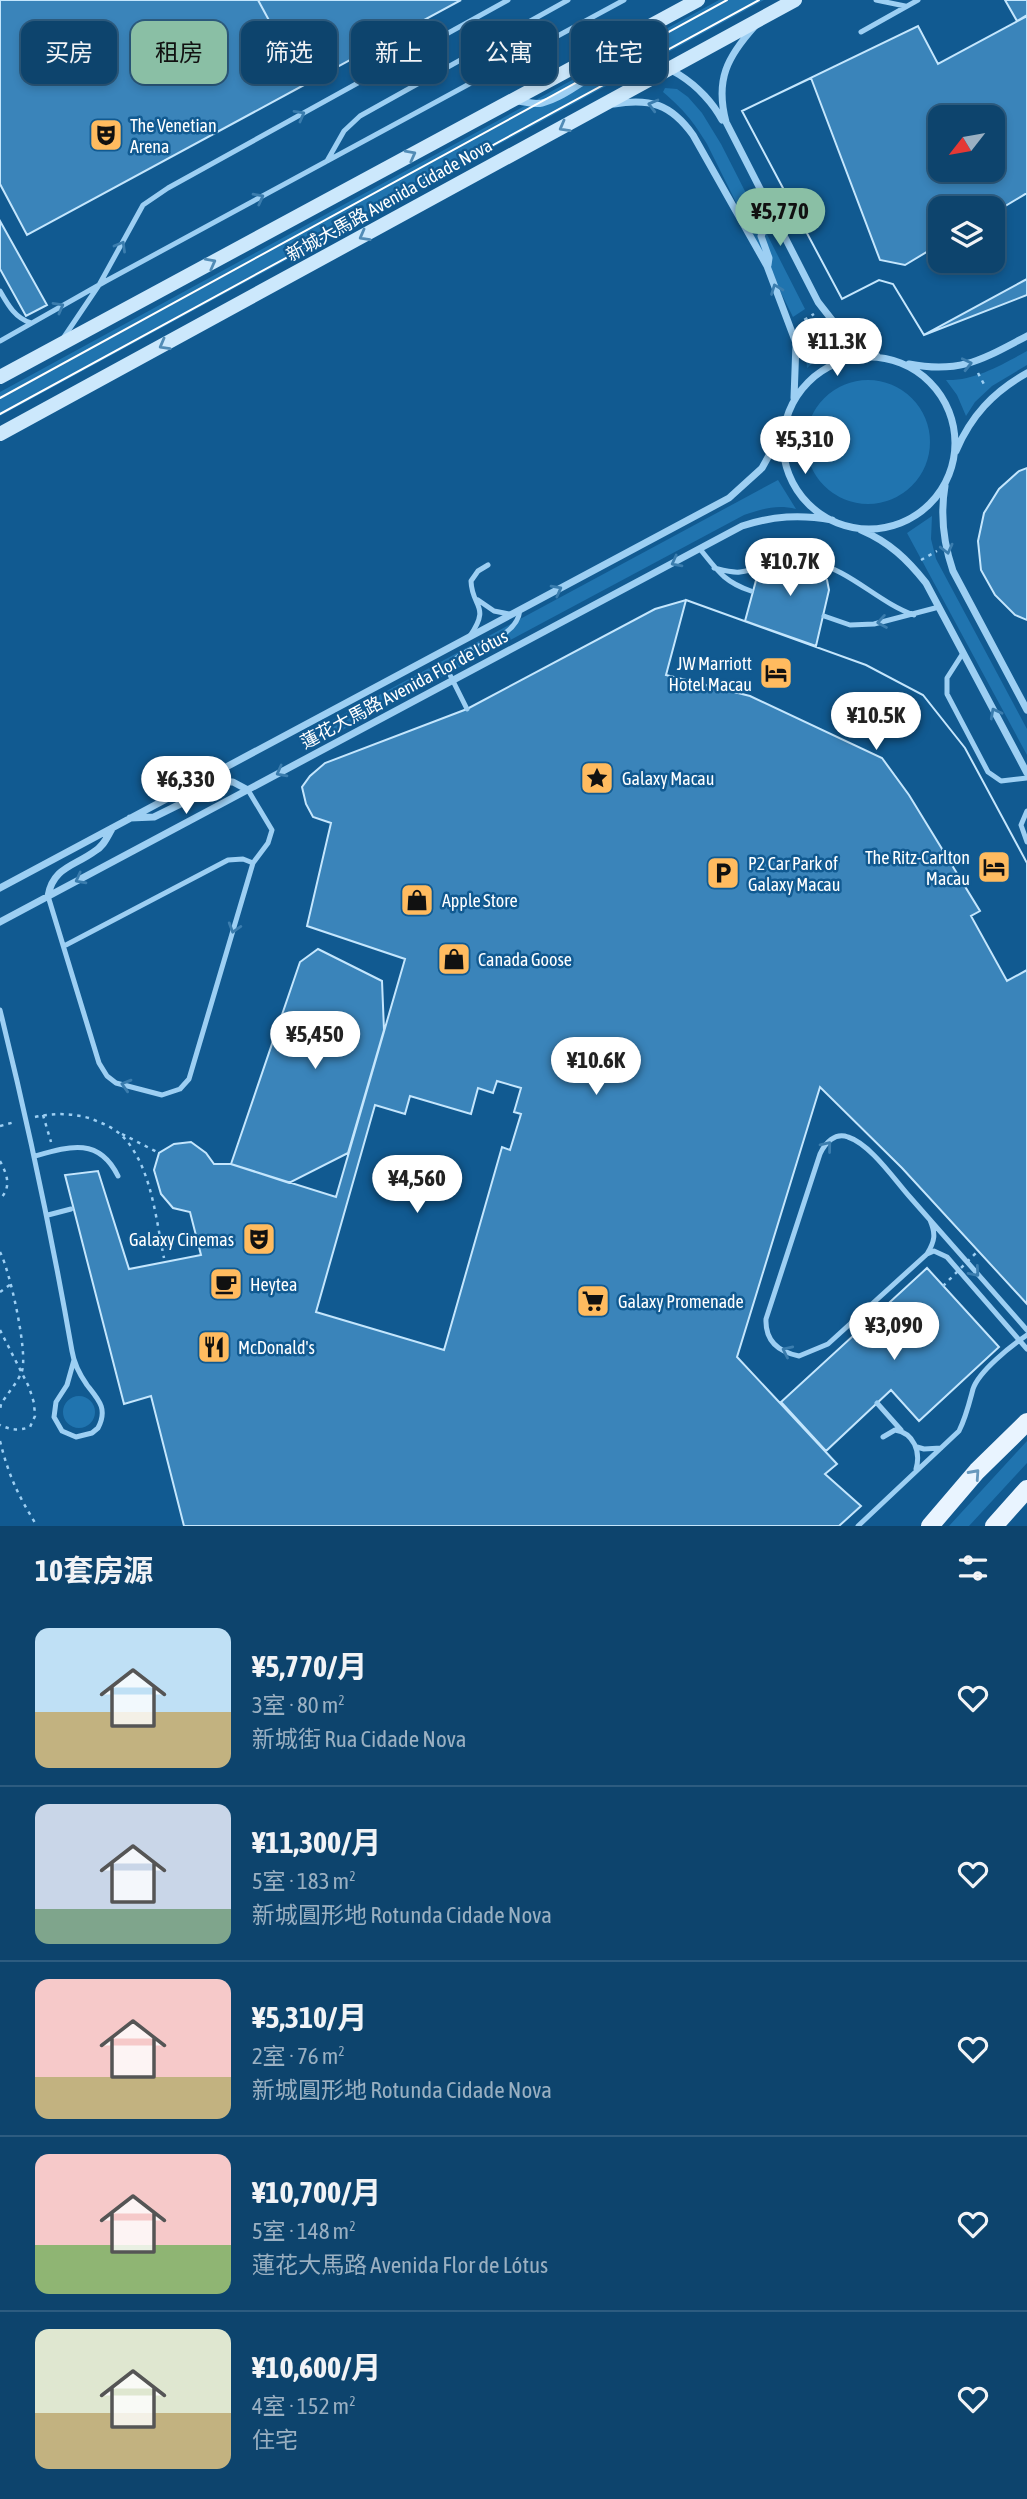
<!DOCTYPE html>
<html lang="zh">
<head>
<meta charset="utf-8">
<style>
  body { margin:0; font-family:"Asap Condensed","Noto Sans SC",sans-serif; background:#1b4e75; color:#f1f3f6; height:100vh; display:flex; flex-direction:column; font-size:26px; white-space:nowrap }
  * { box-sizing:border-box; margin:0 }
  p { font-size:23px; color:#9ab0c2 }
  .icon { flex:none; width:38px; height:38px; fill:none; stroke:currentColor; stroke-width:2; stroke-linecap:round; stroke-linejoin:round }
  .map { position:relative; height:1526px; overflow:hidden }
  .drawer { display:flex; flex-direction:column; background:#0d446d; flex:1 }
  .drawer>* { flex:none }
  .hud { position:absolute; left:21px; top:21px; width:985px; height:63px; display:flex; gap:14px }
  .needle { width:46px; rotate:239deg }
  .tools { position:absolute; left:928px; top:105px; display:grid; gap:14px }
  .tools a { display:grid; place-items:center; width:77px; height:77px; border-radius:14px; background:#0d446d; box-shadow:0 4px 10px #0003,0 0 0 2px #2d5c80; font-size:35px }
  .price { position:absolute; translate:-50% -60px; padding:0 16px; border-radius:24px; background:#fff; color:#222; font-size:23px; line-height:46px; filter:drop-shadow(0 2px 4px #0008) }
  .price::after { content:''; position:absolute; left:50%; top:42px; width:21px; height:16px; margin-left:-10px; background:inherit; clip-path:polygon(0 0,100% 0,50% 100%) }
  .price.active { background:#8abfa5; color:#111 }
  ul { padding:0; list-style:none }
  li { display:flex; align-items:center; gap:21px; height:175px; padding:0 35px }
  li+li { border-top:2px solid #2d5c80 }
  li span { display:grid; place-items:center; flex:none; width:196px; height:140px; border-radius:14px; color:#555 }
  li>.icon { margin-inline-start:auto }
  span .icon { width:84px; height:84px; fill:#fffc; stroke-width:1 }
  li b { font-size:30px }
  h2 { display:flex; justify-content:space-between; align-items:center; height:84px; padding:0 35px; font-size:30px }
  .chip { padding:0 24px; border-radius:14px; background:#0d446d; box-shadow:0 4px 10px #0003,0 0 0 2px #2d5c80; font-size:24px; line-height:63px }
  .chip.active { background:#8abfa5; color:#111 }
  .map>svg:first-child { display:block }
  .green { fill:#2074af }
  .building { fill:#3a84ba; stroke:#c4e6fd; stroke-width:2; fill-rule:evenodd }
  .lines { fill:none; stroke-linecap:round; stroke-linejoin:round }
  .path { stroke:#9dcff3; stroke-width:2.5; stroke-dasharray:3.5 5; stroke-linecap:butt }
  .lane { stroke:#9dcff3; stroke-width:5 }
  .street { stroke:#9dcff3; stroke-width:7 }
  .secondary { stroke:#cce8fc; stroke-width:14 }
  .primary { stroke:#e9f4ff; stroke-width:18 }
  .tram { stroke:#fff; stroke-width:2 }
  .path-bridge { stroke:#9dcff3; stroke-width:2.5; stroke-dasharray:3.5 5; stroke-linecap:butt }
  .oneway { stroke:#3b7dae }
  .oneway2 { stroke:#528cb6 }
  .oneway3 { stroke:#6798bd }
  .labels { text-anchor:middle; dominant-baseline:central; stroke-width:5; stroke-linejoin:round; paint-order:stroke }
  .poi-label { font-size:18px; fill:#fff; stroke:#115a91; text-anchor:start }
  .street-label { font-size:18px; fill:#fff; stroke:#115a91 }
</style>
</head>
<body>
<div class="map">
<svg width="1027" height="1526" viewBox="0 0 1027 1526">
  <rect width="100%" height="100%" fill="#115a91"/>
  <path class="green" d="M719 0H764L0 416V392Z
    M665 88 677 89 688 97 702 113 721 144 805 309 793 317 707 144C693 121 684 110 663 92Z
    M819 334 823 342 833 352 820 357 807 368 805 341Z
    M1027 351V365L992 386 975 402 966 416 957 395 946 380C975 381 1003 364 1027 351Z
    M806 442a62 62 0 1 1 124 0a62 62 0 1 1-124 0Z
    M778 480 796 509C776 504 762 509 744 515L333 735 327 723Z
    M932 516 931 539 936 559 1027 729V755L907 533Z
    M63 1412a16 16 0 1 1 32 0a16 16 0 1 1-32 0Z
    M1027 1441V1463L969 1526H949Z"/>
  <path class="building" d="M0 0H258L304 85 27 235 0 184Z
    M258 0H461L304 85Z
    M1005 0H1027V15L1017 21Z
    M1027 16V295L924 335 893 284 879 280 842 299 742 111 918 26 938 64ZM940 117H992V170H940ZM940 208H992V261H940Z
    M811 78 880 260 905 265 940 244V261H992V214L1027 193V279L924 335 893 284 879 280 842 299 742 111Z
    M0 221 47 305 26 316 0 269Z
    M1027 468V620L1015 615 995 595 981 570 978 541 984 513 999 489 1019 471Z
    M788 553 813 559 827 580 829 590 816 646 745 621 758 573 768 560 777 554Z
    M686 600 866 665 923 695 965 748 1027 863V970L1007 981 971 916 980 911 909 795 882 758 750 696 666 675Z
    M686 600 866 665 923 695 965 748 1027 863V1304L902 1168 820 1087 737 1357 837 1464 825 1474 861 1506 839 1526H184L151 1396 124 1404 65 1175 98 1171 129 1269 201 1255 190 1212 173 1208 161 1194 154 1170 159 1153 174 1144 191 1142 206 1153 214 1164H231L336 1197 405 959 307 926 331 823 313 817 306 804 302 787 310 776 325 763 467 709 655 609Z
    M318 949 382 981 384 1030 348 1153 289 1183 231 1164 300 962Z
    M497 1081 521 1088 514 1112 521 1114 510 1150 502 1147 444 1350 316 1312 375 1105 405 1114 410 1096 471 1114 478 1088 493 1093Z
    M927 1268 999 1347 919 1421 891 1390 826 1451 781 1402Z"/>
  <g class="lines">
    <path class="path" d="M803 332 809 328 804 320 814 314
      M978 373 986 388
      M921 560 937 551
      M43 1115 51 1142
      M35 1117C53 1113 70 1113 89 1118 102 1123 116 1128 126 1140 152 1171 156 1220 164 1258
      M0 1126 15 1122
      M122 1134 159 1153
      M0 1161C7 1174 12 1187 0 1199
      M0 1252C10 1271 28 1352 22 1371 18 1382 7 1394 1 1404L0 1410
      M0 1292 11 1284
      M0 1330 29 1387 34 1403 35 1416 30 1427C18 1431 11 1430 0 1425
      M0 1441C9 1477 18 1495 37 1526"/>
    <path class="lane" d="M876 0 905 6
      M861 32 918 0
      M327 161 344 131 360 116 568 0
      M0 291C8 305 15 318 31 323
      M64 337 99 285 143 205 168 188 508 0
      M0 341 106 281 624 0
      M700 549C717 570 724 582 751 591
      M714 568C722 570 732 573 740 572 764 569 784 556 809 561 850 569 877 602 914 615
      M478 600 494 611 509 614
      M824 616 850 625 874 624 939 607
      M470 636C491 605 472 608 471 581L478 571 488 565
      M963 653 947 678V694L988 772 1001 781 1027 778
      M467 709 448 671C454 643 516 646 520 610
      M1027 811 1021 825 1027 842
      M48 896 99 1063 107 1076 116 1083 162 1095 180 1089 189 1079 253 863 268 843 272 830 248 790
      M64 946 228 860 243 859 253 863
      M0 1010C28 1123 52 1237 72 1351 74 1364 80 1375 87 1385 99 1400 108 1409 98 1428L92 1433 76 1437 62 1431 54 1417 56 1402 67 1385 74 1360
      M35 1156C70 1146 99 1137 118 1176
      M48 1215 71 1209
      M930 1220C936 1234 935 1241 927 1254L828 1344 799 1356C779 1352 765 1341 766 1319L820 1154C825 1143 835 1132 848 1137 870 1144 894 1179 909 1196 949 1241 988 1286 1027 1330
      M927 1254 934 1251 947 1257 1027 1349
      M877 1403 901 1430
      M883 1437 895 1430C914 1433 921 1452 916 1469
      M917 1447 924 1449 941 1448
      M858 1526 959 1431C966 1417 969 1404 973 1389 979 1371 1011 1346 1027 1335"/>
    <path class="street" d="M755 26C727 57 715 80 726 122L818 302 843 334 877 356
      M515 101C524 101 533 105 542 103 570 96 592 71 619 63 659 51 705 87 722 120
      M614 104C650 98 671 104 693 135L767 266 796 343 794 398
      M768 265 769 258 761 236 765 227 774 218
      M783 443a86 86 0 1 1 172 0a86 86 0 1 1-172 0Z
      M909 364C961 374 983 359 1027 336
      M956 451C971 416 993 392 1027 373
      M945 486C940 516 943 542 953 571L1027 710
      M861 530C889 542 907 559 926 583L1027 773
      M130 818 154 817 225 782H233L248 790
      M0 888 729 498 762 468 783 430
      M48 896C53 867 75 866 95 851 104 846 107 837 112 829
      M0 922 742 526C773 516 800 514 832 520"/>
    <path class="secondary" d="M0 377 698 0
      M0 434 795 0"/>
    <path class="primary" d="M930 1526 977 1471 1027 1422
      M994 1526 1027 1489"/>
    <path class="tram" d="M0 398 727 0
      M0 414 759 0"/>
    <path class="path-bridge" d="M943 1286 978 1251"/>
  </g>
  <defs><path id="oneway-chevron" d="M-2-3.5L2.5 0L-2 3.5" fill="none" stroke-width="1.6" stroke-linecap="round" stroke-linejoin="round" transform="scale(1.75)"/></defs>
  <g class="oneway">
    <use href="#oneway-chevron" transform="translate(653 105) rotate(-165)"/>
    <use href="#oneway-chevron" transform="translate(300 115) rotate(-29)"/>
    <use href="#oneway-chevron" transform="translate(259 198) rotate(-28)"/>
    <use href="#oneway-chevron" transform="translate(121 246) rotate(-60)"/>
    <use href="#oneway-chevron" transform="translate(776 289) rotate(-111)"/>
    <use href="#oneway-chevron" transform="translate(59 307) rotate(-29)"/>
    <use href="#oneway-chevron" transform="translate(967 364) rotate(-13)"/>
    <use href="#oneway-chevron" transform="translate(947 549) rotate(76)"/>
    <use href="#oneway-chevron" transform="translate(676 562) rotate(152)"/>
    <use href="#oneway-chevron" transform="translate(557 590) rotate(-28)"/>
    <use href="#oneway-chevron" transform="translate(882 622) rotate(170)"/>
    <use href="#oneway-chevron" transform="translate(995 713) rotate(-118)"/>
    <use href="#oneway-chevron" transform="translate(281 772) rotate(152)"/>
    <use href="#oneway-chevron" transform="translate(80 879) rotate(152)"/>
    <use href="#oneway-chevron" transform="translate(234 928) rotate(107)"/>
    <use href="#oneway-chevron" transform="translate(126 1085) rotate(-164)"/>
    <use href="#oneway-chevron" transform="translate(827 1146) rotate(-51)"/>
    <use href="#oneway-chevron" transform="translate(975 1272) rotate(49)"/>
    <use href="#oneway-chevron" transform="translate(787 1351) rotate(-155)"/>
  </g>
  <g class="oneway2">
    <use href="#oneway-chevron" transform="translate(564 127) rotate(151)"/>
    <use href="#oneway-chevron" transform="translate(411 155) rotate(-28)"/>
    <use href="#oneway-chevron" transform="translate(364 236) rotate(151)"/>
    <use href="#oneway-chevron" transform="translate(211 263) rotate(-28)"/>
    <use href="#oneway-chevron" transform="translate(164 345) rotate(151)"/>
  </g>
  <use class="oneway3" href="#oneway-chevron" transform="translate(975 1474) rotate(-48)"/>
  <defs>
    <symbol id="theatre-square" viewBox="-11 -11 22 22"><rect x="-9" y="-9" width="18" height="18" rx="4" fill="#ffbb5f" stroke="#115a91"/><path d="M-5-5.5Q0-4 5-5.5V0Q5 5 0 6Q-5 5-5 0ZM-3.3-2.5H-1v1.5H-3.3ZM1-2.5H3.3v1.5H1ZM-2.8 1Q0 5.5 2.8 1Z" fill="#111"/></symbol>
    <symbol id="hotel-square" viewBox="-11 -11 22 22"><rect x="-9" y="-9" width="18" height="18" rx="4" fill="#ffbb5f" stroke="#115a91"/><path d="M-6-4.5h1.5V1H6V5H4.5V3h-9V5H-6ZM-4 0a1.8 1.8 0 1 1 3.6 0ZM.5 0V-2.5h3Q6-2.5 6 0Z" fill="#111"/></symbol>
    <symbol id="sight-square" viewBox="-11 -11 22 22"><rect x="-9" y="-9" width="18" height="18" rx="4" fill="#ffbb5f" stroke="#115a91"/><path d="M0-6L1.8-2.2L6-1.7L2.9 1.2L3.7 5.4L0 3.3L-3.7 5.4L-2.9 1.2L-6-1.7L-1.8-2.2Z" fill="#111"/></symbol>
    <symbol id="parking-square" viewBox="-11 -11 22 22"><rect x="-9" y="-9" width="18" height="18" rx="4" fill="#ffbb5f" stroke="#115a91"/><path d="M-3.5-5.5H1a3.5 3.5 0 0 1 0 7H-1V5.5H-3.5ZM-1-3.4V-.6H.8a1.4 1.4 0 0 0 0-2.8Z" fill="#111"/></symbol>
    <symbol id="shop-square" viewBox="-11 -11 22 22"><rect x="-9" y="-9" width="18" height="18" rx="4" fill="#ffbb5f" stroke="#115a91"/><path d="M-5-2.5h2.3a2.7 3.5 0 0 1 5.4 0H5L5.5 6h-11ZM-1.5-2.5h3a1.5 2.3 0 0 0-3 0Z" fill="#111"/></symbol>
    <symbol id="cafe-square" viewBox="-11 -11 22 22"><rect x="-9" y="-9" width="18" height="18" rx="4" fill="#ffbb5f" stroke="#115a91"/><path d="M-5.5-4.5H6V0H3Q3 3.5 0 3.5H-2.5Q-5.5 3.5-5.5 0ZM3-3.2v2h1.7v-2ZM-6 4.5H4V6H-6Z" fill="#111"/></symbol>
    <symbol id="supermarket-square" viewBox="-11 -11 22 22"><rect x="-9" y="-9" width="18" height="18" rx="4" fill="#ffbb5f" stroke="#115a91"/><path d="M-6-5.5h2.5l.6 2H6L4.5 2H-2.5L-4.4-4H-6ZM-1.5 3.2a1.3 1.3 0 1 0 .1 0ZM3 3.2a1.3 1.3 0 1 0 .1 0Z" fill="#111"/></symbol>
    <symbol id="restaurant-square" viewBox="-11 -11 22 22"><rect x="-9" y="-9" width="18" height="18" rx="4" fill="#ffbb5f" stroke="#115a91"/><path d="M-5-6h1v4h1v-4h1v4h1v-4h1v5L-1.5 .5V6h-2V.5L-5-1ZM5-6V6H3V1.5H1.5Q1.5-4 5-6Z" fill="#111"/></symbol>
  </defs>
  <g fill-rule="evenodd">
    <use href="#theatre-square" x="87" y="116" width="38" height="38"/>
    <use href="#hotel-square" x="757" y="654" width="38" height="38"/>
    <use href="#sight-square" x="578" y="759" width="38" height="38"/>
    <use href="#hotel-square" x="975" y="848" width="38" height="38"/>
    <use href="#parking-square" x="704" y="854" width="38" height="38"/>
    <use href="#shop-square" x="398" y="881" width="38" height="38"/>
    <use href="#shop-square" x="435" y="940" width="38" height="38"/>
    <use href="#theatre-square" x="240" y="1220" width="38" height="38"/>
    <use href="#cafe-square" x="207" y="1265" width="38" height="38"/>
    <use href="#supermarket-square" x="574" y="1282" width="38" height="38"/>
    <use href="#restaurant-square" x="195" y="1328" width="38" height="38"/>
  </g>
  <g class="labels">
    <g class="poi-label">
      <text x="130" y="125">The Venetian<tspan x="130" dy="21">Arena</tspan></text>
      <text x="752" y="663" text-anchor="end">JW Marriott<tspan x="752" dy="21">Hotel Macau</tspan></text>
      <text x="622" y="778">Galaxy Macau</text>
      <text x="970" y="857" text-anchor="end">The Ritz-Carlton<tspan x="970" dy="21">Macau</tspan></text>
      <text x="748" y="863">P2 Car Park of<tspan x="748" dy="21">Galaxy Macau</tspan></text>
      <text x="442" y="900">Apple Store</text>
      <text x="478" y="959">Canada Goose</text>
      <text x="234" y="1239" text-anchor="end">Galaxy Cinemas</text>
      <text x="250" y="1284">Heytea</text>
      <text x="618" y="1301">Galaxy Promenade</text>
      <text x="238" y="1347">McDonald's</text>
    </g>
    <g class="street-label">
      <text transform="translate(389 200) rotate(-29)">新城大馬路 Avenida Cidade Nova</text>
      <text transform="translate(404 689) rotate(-28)">蓮花大馬路 Avenida Flor de Lótus</text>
    </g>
  </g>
</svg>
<div class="tools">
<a><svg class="needle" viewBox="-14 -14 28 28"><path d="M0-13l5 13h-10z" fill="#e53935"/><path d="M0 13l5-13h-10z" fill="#9ab0c2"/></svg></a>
<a><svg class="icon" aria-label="layers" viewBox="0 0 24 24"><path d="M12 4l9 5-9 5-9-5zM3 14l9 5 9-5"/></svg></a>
</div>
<b class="price active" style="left:780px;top:248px">¥5,770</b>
<b class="price" style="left:837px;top:378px">¥11.3K</b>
<b class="price" style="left:805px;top:476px">¥5,310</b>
<b class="price" style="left:790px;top:598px">¥10.7K</b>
<b class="price" style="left:876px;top:752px">¥10.5K</b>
<b class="price" style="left:186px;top:816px">¥6,330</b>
<b class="price" style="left:315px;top:1071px">¥5,450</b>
<b class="price" style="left:596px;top:1097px">¥10.6K</b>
<b class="price" style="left:417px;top:1215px">¥4,560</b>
<b class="price" style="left:894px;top:1362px">¥3,090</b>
<div class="hud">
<a class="chip">买房</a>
<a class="chip active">租房</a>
<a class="chip">筛选</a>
<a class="chip">新上</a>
<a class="chip">公寓</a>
<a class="chip">住宅</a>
</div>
</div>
<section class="drawer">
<h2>10套房源<svg class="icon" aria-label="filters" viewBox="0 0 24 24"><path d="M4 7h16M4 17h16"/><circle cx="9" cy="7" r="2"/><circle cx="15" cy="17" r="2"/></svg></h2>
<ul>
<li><span style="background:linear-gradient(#bfe0f5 60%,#c2b280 0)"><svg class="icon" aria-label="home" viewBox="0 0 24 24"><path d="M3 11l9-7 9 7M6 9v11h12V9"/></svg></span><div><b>¥5,770/月</b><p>3室 · 80 m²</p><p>新城街 Rua Cidade Nova</p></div><svg class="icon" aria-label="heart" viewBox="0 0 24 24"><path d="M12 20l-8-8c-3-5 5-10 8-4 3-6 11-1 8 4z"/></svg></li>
<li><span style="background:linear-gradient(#c9d6e8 75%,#7fa58c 0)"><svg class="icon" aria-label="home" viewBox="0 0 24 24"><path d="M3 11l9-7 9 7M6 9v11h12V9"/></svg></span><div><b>¥11,300/月</b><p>5室 · 183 m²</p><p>新城圓形地 Rotunda Cidade Nova</p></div><svg class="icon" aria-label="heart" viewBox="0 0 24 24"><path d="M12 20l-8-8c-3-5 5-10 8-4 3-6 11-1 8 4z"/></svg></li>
<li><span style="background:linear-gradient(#f6c9c9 70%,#c2b280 0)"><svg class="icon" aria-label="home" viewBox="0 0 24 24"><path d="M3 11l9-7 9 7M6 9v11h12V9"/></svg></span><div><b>¥5,310/月</b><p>2室 · 76 m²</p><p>新城圓形地 Rotunda Cidade Nova</p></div><svg class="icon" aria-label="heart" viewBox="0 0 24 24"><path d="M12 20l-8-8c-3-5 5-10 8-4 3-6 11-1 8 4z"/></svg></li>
<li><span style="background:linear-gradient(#f6c9c9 65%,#8fb573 0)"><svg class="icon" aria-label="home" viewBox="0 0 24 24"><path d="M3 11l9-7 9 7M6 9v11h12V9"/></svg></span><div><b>¥10,700/月</b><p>5室 · 148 m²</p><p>蓮花大馬路 Avenida Flor de Lótus</p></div><svg class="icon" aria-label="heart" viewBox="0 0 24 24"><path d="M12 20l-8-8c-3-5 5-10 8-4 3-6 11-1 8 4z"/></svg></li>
<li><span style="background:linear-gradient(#dfe7d0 60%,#c2b280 0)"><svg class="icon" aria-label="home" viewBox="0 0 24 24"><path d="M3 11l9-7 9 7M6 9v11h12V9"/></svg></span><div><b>¥10,600/月</b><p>4室 · 152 m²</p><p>住宅</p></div><svg class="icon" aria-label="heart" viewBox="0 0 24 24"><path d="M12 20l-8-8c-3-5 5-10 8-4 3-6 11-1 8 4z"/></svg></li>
</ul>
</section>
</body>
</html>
